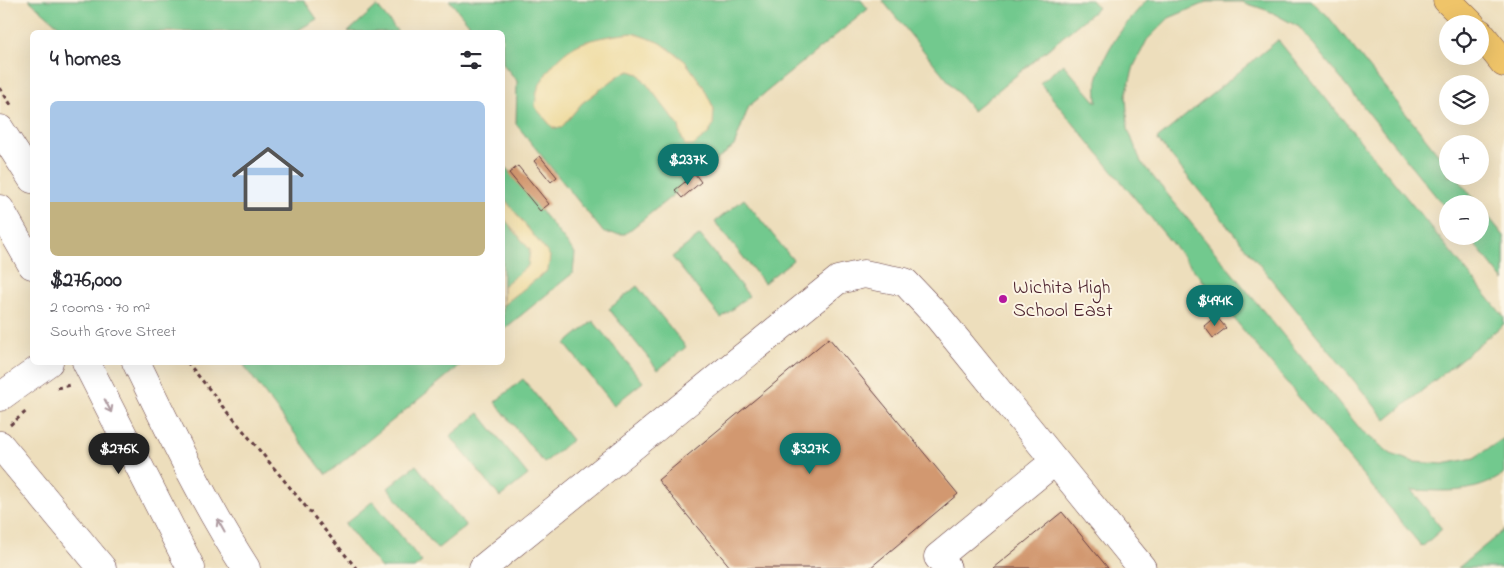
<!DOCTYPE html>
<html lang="en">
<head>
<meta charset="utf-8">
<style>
  body { margin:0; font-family:"Indie Flower",sans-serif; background:#f2f2f3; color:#2b2b33; height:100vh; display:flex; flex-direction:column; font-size:19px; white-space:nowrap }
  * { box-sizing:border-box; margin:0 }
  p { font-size:16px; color:#7c7c81 }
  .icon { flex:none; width:28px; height:28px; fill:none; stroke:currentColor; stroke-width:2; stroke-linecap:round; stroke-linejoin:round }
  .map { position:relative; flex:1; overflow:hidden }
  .side { position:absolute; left:30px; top:30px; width:475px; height:335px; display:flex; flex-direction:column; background:#fff; border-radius:8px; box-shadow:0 5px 20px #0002 }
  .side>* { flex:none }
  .fabs { position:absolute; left:1439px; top:15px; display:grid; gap:10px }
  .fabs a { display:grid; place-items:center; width:50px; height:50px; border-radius:50%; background:#fff; box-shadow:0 5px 20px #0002; font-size:25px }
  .price { position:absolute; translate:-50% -42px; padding:0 11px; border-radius:18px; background:#0f766e; color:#fff; font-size:16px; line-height:32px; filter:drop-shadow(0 1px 2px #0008) }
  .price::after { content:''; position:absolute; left:50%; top:30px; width:15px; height:11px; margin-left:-8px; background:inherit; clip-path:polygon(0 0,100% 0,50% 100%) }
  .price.current { background:#222; color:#fff }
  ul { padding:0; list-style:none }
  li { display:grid; align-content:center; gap:10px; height:265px; padding:0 20px }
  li+li { border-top:1px solid #e1e1e2 }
  li span { display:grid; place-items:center; height:155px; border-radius:8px; color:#555 }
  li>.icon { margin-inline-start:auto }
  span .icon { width:90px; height:90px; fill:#fffc; stroke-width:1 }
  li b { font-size:21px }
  h2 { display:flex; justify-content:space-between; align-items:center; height:60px; padding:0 20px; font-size:21px }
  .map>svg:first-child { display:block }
  .green { fill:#72c98e; stroke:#5e745c }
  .sand { fill:#eeda9e; stroke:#9c7c64 }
  .building { fill:#d29870 }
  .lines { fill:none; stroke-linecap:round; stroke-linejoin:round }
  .minor-casing { stroke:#623c41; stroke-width:29 }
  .highway-casing { stroke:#623c41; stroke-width:29 }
  .path { stroke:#623c41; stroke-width:3; stroke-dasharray:4 4; stroke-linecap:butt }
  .minor { stroke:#fff; stroke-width:28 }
  .highway { stroke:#efc469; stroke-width:28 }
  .oneway { stroke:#ae9aa0 }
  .poi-dot { fill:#b5179e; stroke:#fcf5e5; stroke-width:2 }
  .labels { text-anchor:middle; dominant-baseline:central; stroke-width:4; stroke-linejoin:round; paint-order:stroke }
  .poi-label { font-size:20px; fill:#4a1f2b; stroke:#fcf5e5; text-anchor:start }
</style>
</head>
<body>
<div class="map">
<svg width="1504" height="568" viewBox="0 0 1504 568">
  <rect width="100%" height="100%" fill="#fcf5e5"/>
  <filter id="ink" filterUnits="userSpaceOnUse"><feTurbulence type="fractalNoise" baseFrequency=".02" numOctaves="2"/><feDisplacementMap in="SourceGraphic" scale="10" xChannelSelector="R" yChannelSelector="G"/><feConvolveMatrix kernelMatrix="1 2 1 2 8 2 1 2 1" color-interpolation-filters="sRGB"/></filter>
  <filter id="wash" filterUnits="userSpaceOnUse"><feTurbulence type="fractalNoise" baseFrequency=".0096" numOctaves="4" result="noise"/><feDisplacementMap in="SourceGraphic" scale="20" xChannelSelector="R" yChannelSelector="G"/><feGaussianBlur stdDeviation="1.12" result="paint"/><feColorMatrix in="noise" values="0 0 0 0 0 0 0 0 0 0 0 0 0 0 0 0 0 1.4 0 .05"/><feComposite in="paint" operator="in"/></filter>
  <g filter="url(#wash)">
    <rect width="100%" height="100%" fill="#eddebc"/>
    <path class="green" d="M29 0H304L317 19 295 32H66Z
      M449 0H861L868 9 749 106 734 146 625 234 604 233 516 124 517 81 503 64 502 32H476Z
      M882 0H1091L1098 8 973 111Z
      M1147 0H1310L1327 15 1447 165 1448 176H1456L1478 204H1448L1447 210 1299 27 1269 11 1242 2H1207L1169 18 1147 40 1134 66 1126 95 1128 129 1141 162 1362 431 1391 454 1414 462 1443 464 1474 458 1504 438V474C1473 495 1446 491 1411 490L1442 529 1422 547 1040 83 1063 64 1097 103C1097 96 1096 87 1097 80 1105 48 1125 24 1147 0Z
      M377 6 398 32H348Z
      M1278 40 1504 317V324L1386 420 1157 139Z
      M502 163 575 253 573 273 503 330Z
      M744 199 793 260 764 283 715 222Z
      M1480 206 1504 236V281L1468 236H1480Z
      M700 235 749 296 721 318 672 257Z
      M637 286 686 347 658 370 609 309Z
      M593 321 643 382 614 405 565 344Z
      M243 363H463L326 475 247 370Z
      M523 379 572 440 544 463 495 402Z
      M479 413 528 475 500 497 450 436Z
      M416 465 466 526 437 549 388 488Z
      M373 501 422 562 414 568H381L345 524Z
      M1504 530V568H1458Z"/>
    <path class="sand" d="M633 33 661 43 685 61 703 86 714 109 713 125 709 133 693 146 685 145 681 136 679 126 639 74 630 71 621 74 582 103 561 128H553L535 107C536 102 536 96 537 91 545 71 562 51 582 43 598 37 616 35 633 33Z
      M503 197 550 256 548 270 503 305V286L528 266 530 250 503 217Z"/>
    <g id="blocks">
      <path class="building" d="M540 156 557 177 551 182 534 161Z
        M518 166 549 204 540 211 509 173Z
        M695 174 701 182 682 198 675 190Z
        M1216 316 1226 328 1213 338 1204 326Z
        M829 338 958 494 870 568H731L658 480Z
        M1062 512 1108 568H993Z"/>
    </g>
  </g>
  <g filter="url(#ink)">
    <use href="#blocks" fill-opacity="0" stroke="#623c41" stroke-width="1"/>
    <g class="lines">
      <defs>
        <path id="minor" d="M0 129 32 179
          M0 209 32 265
          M86 362 191 568
          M136 362C170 432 204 503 246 568
          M0 397 49 362
          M0 445 102 568
          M483 568 838 280 864 274 905 282 939 318 1142 568
          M947 568 938 557 1055 461"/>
        <path id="highway" d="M1447 0 1471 24
          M1480 33 1504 63"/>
      </defs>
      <use href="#minor" class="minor-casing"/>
      <use href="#highway" class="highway-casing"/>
      <path class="path" d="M0 88 13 108
        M187 362 356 568
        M57 388 70 385
        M10 425 28 410"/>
      <use href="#minor" class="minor"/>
      <use href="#highway" class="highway"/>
    </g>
    <defs><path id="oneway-shaft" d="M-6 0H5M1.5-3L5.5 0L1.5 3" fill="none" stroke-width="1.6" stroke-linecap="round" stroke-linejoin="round" transform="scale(1.25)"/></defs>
    <g class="oneway">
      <use href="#oneway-shaft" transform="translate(108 406) rotate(63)"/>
      <use href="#oneway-shaft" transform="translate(221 526) rotate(-119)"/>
    </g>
  </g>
  <circle class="poi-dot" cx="1003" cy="299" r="5"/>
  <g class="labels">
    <g class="poi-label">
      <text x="1013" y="288">Wichita High<tspan x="1013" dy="23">School East</tspan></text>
    </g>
  </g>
</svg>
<div class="fabs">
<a><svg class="icon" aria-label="locate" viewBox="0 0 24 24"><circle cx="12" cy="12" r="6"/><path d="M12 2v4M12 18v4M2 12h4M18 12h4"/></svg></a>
<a><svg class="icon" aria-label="layers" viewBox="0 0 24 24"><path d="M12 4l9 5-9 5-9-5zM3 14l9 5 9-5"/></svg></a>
<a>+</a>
<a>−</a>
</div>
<b class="price" style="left:688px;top:186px">$237K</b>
<b class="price" style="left:1215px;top:327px">$494K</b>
<b class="price current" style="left:119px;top:475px">$276K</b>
<b class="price" style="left:810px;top:475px">$327K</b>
<section class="side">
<h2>4 homes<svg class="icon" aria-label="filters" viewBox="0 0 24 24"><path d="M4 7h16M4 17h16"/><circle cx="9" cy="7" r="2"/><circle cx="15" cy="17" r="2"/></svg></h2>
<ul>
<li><span style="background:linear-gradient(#a9c7e8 65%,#c2b280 0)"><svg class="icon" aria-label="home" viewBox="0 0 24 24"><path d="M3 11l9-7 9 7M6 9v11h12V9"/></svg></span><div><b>$276,000</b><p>2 rooms · 70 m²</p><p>South Grove Street</p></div></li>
</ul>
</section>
</div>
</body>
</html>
